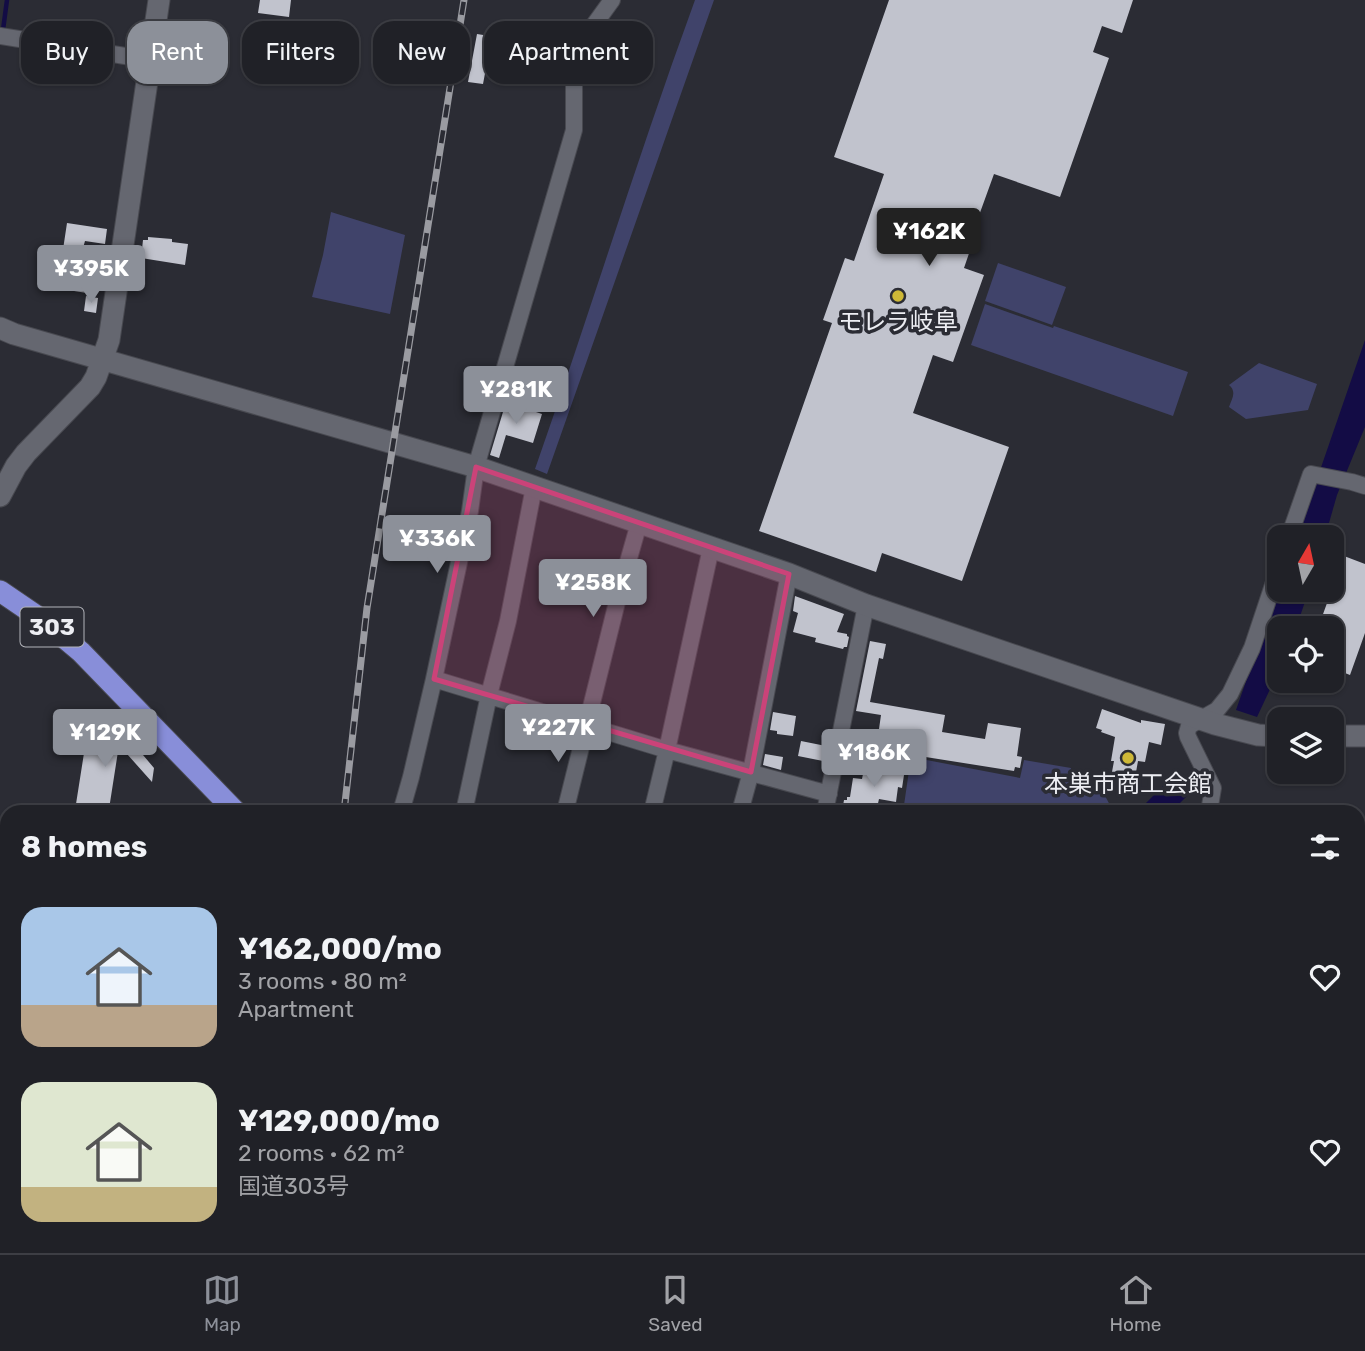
<!DOCTYPE html>
<html lang="en">
<head>
<meta charset="utf-8">
<style>
  body { margin:0; font-family:Rubik,"Noto Sans JP",sans-serif; background:#28292f; color:#f1f3f6; height:100vh; display:flex; flex-direction:column; font-size:26px; white-space:nowrap }
  * { box-sizing:border-box; margin:0 }
  p { font-size:23px; color:#a2a3a7 }
  .icon { flex:none; width:38px; height:38px; fill:none; stroke:currentColor; stroke-width:2; stroke-linecap:round; stroke-linejoin:round }
  .map { position:relative; flex:1; overflow:hidden }
  .details { position:absolute; left:0px; top:805px; width:1365px; height:448px; display:flex; flex-direction:column; background:#202127; border-radius:21px 21px 0 0; box-shadow:0 2px 5px #0004,0 0 0 2px #3d3e44 }
  .details>* { flex:none }
  .top-card { position:absolute; left:21px; top:21px; width:700px; height:63px; display:flex; gap:14px }
  .needle { width:46px; rotate:9deg }
  .tools { position:absolute; left:1267px; top:525px; display:grid; gap:14px }
  .tools a { display:grid; place-items:center; width:77px; height:77px; border-radius:14px; background:#202127; box-shadow:0 2px 5px #0004,0 0 0 2px #3d3e44; font-size:35px }
  .price { position:absolute; translate:-50% -60px; padding:0 16px; border-radius:7px; background:#8c9099; color:#fff; font-size:23px; line-height:46px; filter:drop-shadow(0 2px 4px #0008) }
  .price::after { content:''; position:absolute; left:50%; top:42px; width:21px; height:16px; margin-left:-10px; background:inherit; clip-path:polygon(0 0,100% 0,50% 100%) }
  .price.active { background:#222; color:#fff }
  ul { padding:0; list-style:none }
  li { display:flex; align-items:center; gap:21px; height:175px; padding:0 21px }
  li span { display:grid; place-items:center; flex:none; width:196px; height:140px; border-radius:21px; color:#555 }
  li>.icon { margin-inline-start:auto }
  span .icon { width:84px; height:84px; fill:#fffc; stroke-width:1 }
  li b { font-size:30px }
  h2 { display:flex; justify-content:space-between; align-items:center; height:84px; padding:0 21px; font-size:30px }
  .tag { padding:0 24px; border-radius:21px; background:#202127; box-shadow:0 2px 5px #0004,0 0 0 2px #3d3e44; font-size:24px; line-height:63px }
  .tag.active { background:#8c9099; color:#fff }
  .dock { display:flex; justify-content:space-around; align-items:center; height:98px; border-top:2px solid #3d3e44; background:#202127; font-size:19px; color:#a2a3a7 }
  .dock a { display:grid; justify-items:center; gap:4px }
  .dock .active { color:#8c9099 }
  .map>svg:first-child { display:block }
  .green { fill:#40436a }
  .water { fill:#130c45 }
  .lines { fill:none; stroke-linecap:round; stroke-linejoin:round }
  .stream { stroke:#130c45; stroke-width:4.5 }
  .river { stroke:#130c45; stroke-width:24 }
  .building { fill:#c1c3cd }
  .service-casing { stroke:#484950; stroke-width:10 }
  .minor-casing { stroke:#484950; stroke-width:18 }
  .tertiary-casing { stroke:#484950; stroke-width:23 }
  .trunk-casing { stroke:#484950; stroke-width:23 }
  .service { stroke:#656770; stroke-width:8 }
  .minor { stroke:#656770; stroke-width:16 }
  .tertiary { stroke:#656770; stroke-width:21 }
  .trunk { stroke:#888ed9; stroke-width:21 }
  .rail-casing { stroke:#9a9ba1; stroke-width:7 }
  .rail { stroke:#2b2c34; stroke-width:4.5; stroke-dasharray:13; stroke-linecap:butt }
  .marked { fill:#cb4379; fill-opacity:0.2; stroke:#cb4379; stroke-width:5; stroke-linejoin:round }
  .poi-dot { fill:#ceb837; stroke:#2b2c34; stroke-width:2.5 }
  .labels { text-anchor:middle; dominant-baseline:central; stroke-width:7; stroke-linejoin:round; paint-order:stroke }
  .shield { fill:#2b2c34; stroke:#b3b4ba; stroke-width:2 }
  .shield-label { font-size:23px; font-weight:bold; fill:#edeef3 }
  .poi-label { font-size:24px; fill:#edeef3; stroke:#2b2c34 }
</style>
</head>
<body>
<div class="map">
<svg width="1365" height="1253" viewBox="0 0 1365 1253">
  <rect width="100%" height="100%" fill="#2b2c34"/>
  <path class="green" d="M695 0H714L547 474 535 469C590 313 638 155 695 0Z
    M331 212 405 235 390 314 312 297 323 255Z
    M998 263 1066 287 1052 325 985 301Z
    M985 304 1053 328 1054 326 1188 372 1173 416 971 345Z
    M1259 363 1317 384 1308 410 1246 419 1229 407C1232 398 1237 392 1229 385Z
    M911 757 1020 778 1024 760 1071 768 1069 787 1104 794 1111 807 1106 812H903Z
    M0 1163 7 1164V1223L0 1222Z"/>
  <path class="water" d="M1365 340V427L1337 495 1325 537H1297Z
    M1279 587V590H1309L1296 628H1279V670L1257 717 1236 710Z"/>
  <g class="lines">
    <path class="stream" d="M3 30 7 0"/>
    <path class="river" d="M1154 812 1179 787
      M1010 1253 1011 1246"/>
  </g>
  <path class="building" d="M260 0H291L289 17 258 13Z
    M889 0H1133L1122 33 1102 26 1093 52 1109 58 1060 197 994 174 973 232 976 233 964 268 984 275 953 362 933 355 913 413 1009 447 962 581 882 553 876 572 759 531 832 323 823 320 845 258 854 261 884 174 834 157Z
    M477 34 496 37 494 46 490 47 483 84 468 82Z
    M67 223 107 229 105 244 85 241 83 248 75 247 71 278 59 276Z
    M148 237 172 239V242L188 244 185 265 141 258 143 240H148Z
    M63 279 89 283 87 293 61 289Z
    M86 296 98 298 96 313 84 311Z
    M506 402 542 414 533 443 506 435 499 458 490 455Z
    M1344 556 1365 564V633L1350 675 1332 668V628H1318Z
    M795 596 844 614 837 632 847 634V636L849 637 847 647H844L843 649 815 642 816 638 793 632 798 613 793 611Z
    M870 641 886 644 883 659 879 658 870 702 945 715 942 732 985 739 988 723 1021 728 1017 756 1022 757 1020 768 1015 767 1014 771 913 755 916 736 879 729 881 715 856 711Z
    M98 709 107 716 100 725 91 718Z
    M1102 709 1141 723V720L1165 724 1161 745 1149 742 1145 762 1138 761 1135 778 1120 795 1112 786 1123 774 1112 772 1114 761H1111L1115 737 1101 732 1102 730 1096 728Z
    M773 712 796 716 793 736 777 734V731L770 730Z
    M87 734 131 741 145 753 143 755 154 768 152 782 119 745 109 809 76 804Z
    M801 741 826 746 823 761 798 756Z
    M765 754 783 757 781 770 763 765Z
    M865 764 903 770 902 775H904L902 788 898 787 896 802 879 799 876 812H842L844 800H847V797H850L853 778 862 779Z"/>
  <g class="lines">
    <defs>
      <path id="service" d="M763 1253 764 1246"/>
      <path id="minor" d="M0 36 150 60
        M1289 537 1311 474 1352 482 1365 486
        M434 679 470 511 476 467 574 130V61L586 36 612 0
        M401 812 411 777 434 679 667 750 829 794
        M464 812 489 695 508 621 534 487
        M565 812 620 590 639 523
        M652 812 667 750 711 548
        M740 812 751 772 789 574
        M825 812 866 605
        M1209 812 1213 788 1188 737 1187 733 1189 726 1217 710 1230 694 1252 648 1279 567
        M0 959 7 960
        M1358 1070 1365 1071
        M610 1246 647 1253
        M363 1249 380 1253
        M105 1253 106 1246
        M449 1253 450 1246
        M590 1253 591 1246
        M718 1253 719 1246
        M741 1253 742 1246
        M1072 1253V1246
        M1153 1253 1154 1246
        M1192 1253 1193 1246"/>
      <path id="tertiary" d="M0 328 14 334 476 467 789 574 866 605 1215 724 1258 735 1279 736
        M0 496 16 466 26 453 90 387 96 377 109 340 159 0
        M1332 736H1365
        M1358 1168 1365 1170"/>
      <path id="trunk" d="M0 591 44 621 81 652 236 812
        M1358 874 1365 845
        M571 1246 575 1253
        M1263 1253 1265 1246"/>
    </defs>
    <use href="#service" class="service-casing"/>
    <use href="#minor" class="minor-casing"/>
    <use href="#tertiary" class="tertiary-casing"/>
    <use href="#trunk" class="trunk-casing"/>
    <use href="#service" class="service"/>
    <use href="#minor" class="minor"/>
    <use href="#tertiary" class="tertiary"/>
    <use href="#trunk" class="trunk"/>
    <defs>
      <path id="rail" d="M344 812 367 608 464 0
        M318 1253V1246"/>
    </defs>
    <use href="#rail" class="rail-casing"/>
    <use href="#rail" class="rail"/>
  </g>
  <path class="marked" d="M476 467 789 574 751 772 434 679Z"/>
  <g class="poi-dot">
    <circle cx="898" cy="296" r="7"/>
    <circle cx="1128" cy="758" r="7"/>
  </g>
  <g class="labels">
    <rect class="shield" x="20.5" y="607.5" width="63" height="39" rx="5"/>
    <g class="shield-label">
      <text x="52" y="627">303</text>
    </g>
    <g class="poi-label">
      <text x="898" y="322">モレラ岐阜</text>
      <text x="1128" y="784">本巣市商工会館</text>
    </g>
  </g>
</svg>
<div class="tools">
<a><svg class="needle" viewBox="-14 -14 28 28"><path d="M0-13l5 13h-10z" fill="#e53935"/><path d="M0 13l5-13h-10z" fill="#a2a3a7"/></svg></a>
<a><svg class="icon" aria-label="locate" viewBox="0 0 24 24"><circle cx="12" cy="12" r="6"/><path d="M12 2v4M12 18v4M2 12h4M18 12h4"/></svg></a>
<a><svg class="icon" aria-label="layers" viewBox="0 0 24 24"><path d="M12 4l9 5-9 5-9-5zM3 14l9 5 9-5"/></svg></a>
</div>
<b class="price active" style="left:929px;top:268px">¥162K</b>
<b class="price" style="left:91px;top:305px">¥395K</b>
<b class="price" style="left:516px;top:426px">¥281K</b>
<b class="price" style="left:437px;top:575px">¥336K</b>
<b class="price" style="left:593px;top:619px">¥258K</b>
<b class="price" style="left:558px;top:764px">¥227K</b>
<b class="price" style="left:105px;top:769px">¥129K</b>
<b class="price" style="left:874px;top:789px">¥186K</b>
<div class="top-card">
<a class="tag">Buy</a>
<a class="tag active">Rent</a>
<a class="tag">Filters</a>
<a class="tag">New</a>
<a class="tag">Apartment</a>
</div>
<section class="details">
<h2>8 homes<svg class="icon" aria-label="filters" viewBox="0 0 24 24"><path d="M4 7h16M4 17h16"/><circle cx="9" cy="7" r="2"/><circle cx="15" cy="17" r="2"/></svg></h2>
<ul>
<li><span style="background:linear-gradient(#a9c7e8 70%,#b9a48a 0)"><svg class="icon" aria-label="home" viewBox="0 0 24 24"><path d="M3 11l9-7 9 7M6 9v11h12V9"/></svg></span><div><b>¥162,000/mo</b><p>3 rooms · 80 m²</p><p>Apartment</p></div><svg class="icon" aria-label="heart" viewBox="0 0 24 24"><path d="M12 20l-8-8c-3-5 5-10 8-4 3-6 11-1 8 4z"/></svg></li>
<li><span style="background:linear-gradient(#dfe7d0 75%,#c2b280 0)"><svg class="icon" aria-label="home" viewBox="0 0 24 24"><path d="M3 11l9-7 9 7M6 9v11h12V9"/></svg></span><div><b>¥129,000/mo</b><p>2 rooms · 62 m²</p><p>国道303号</p></div><svg class="icon" aria-label="heart" viewBox="0 0 24 24"><path d="M12 20l-8-8c-3-5 5-10 8-4 3-6 11-1 8 4z"/></svg></li>
</ul>
</section>
</div>
<nav class="dock">
<a class="active"><svg class="icon" aria-label="map" viewBox="0 0 24 24"><path d="M3 6l6-2 6 2 6-2v14l-6 2-6-2-6 2zM9 4v14M15 6v14"/></svg>Map</a>
<a><svg class="icon" aria-label="saved" viewBox="0 0 24 24"><path d="M7 4h10v16l-5-4-5 4z"/></svg>Saved</a>
<a><svg class="icon" aria-label="home" viewBox="0 0 24 24"><path d="M3 11l9-7 9 7M6 9v11h12V9"/></svg>Home</a>
</nav>
</body>
</html>
